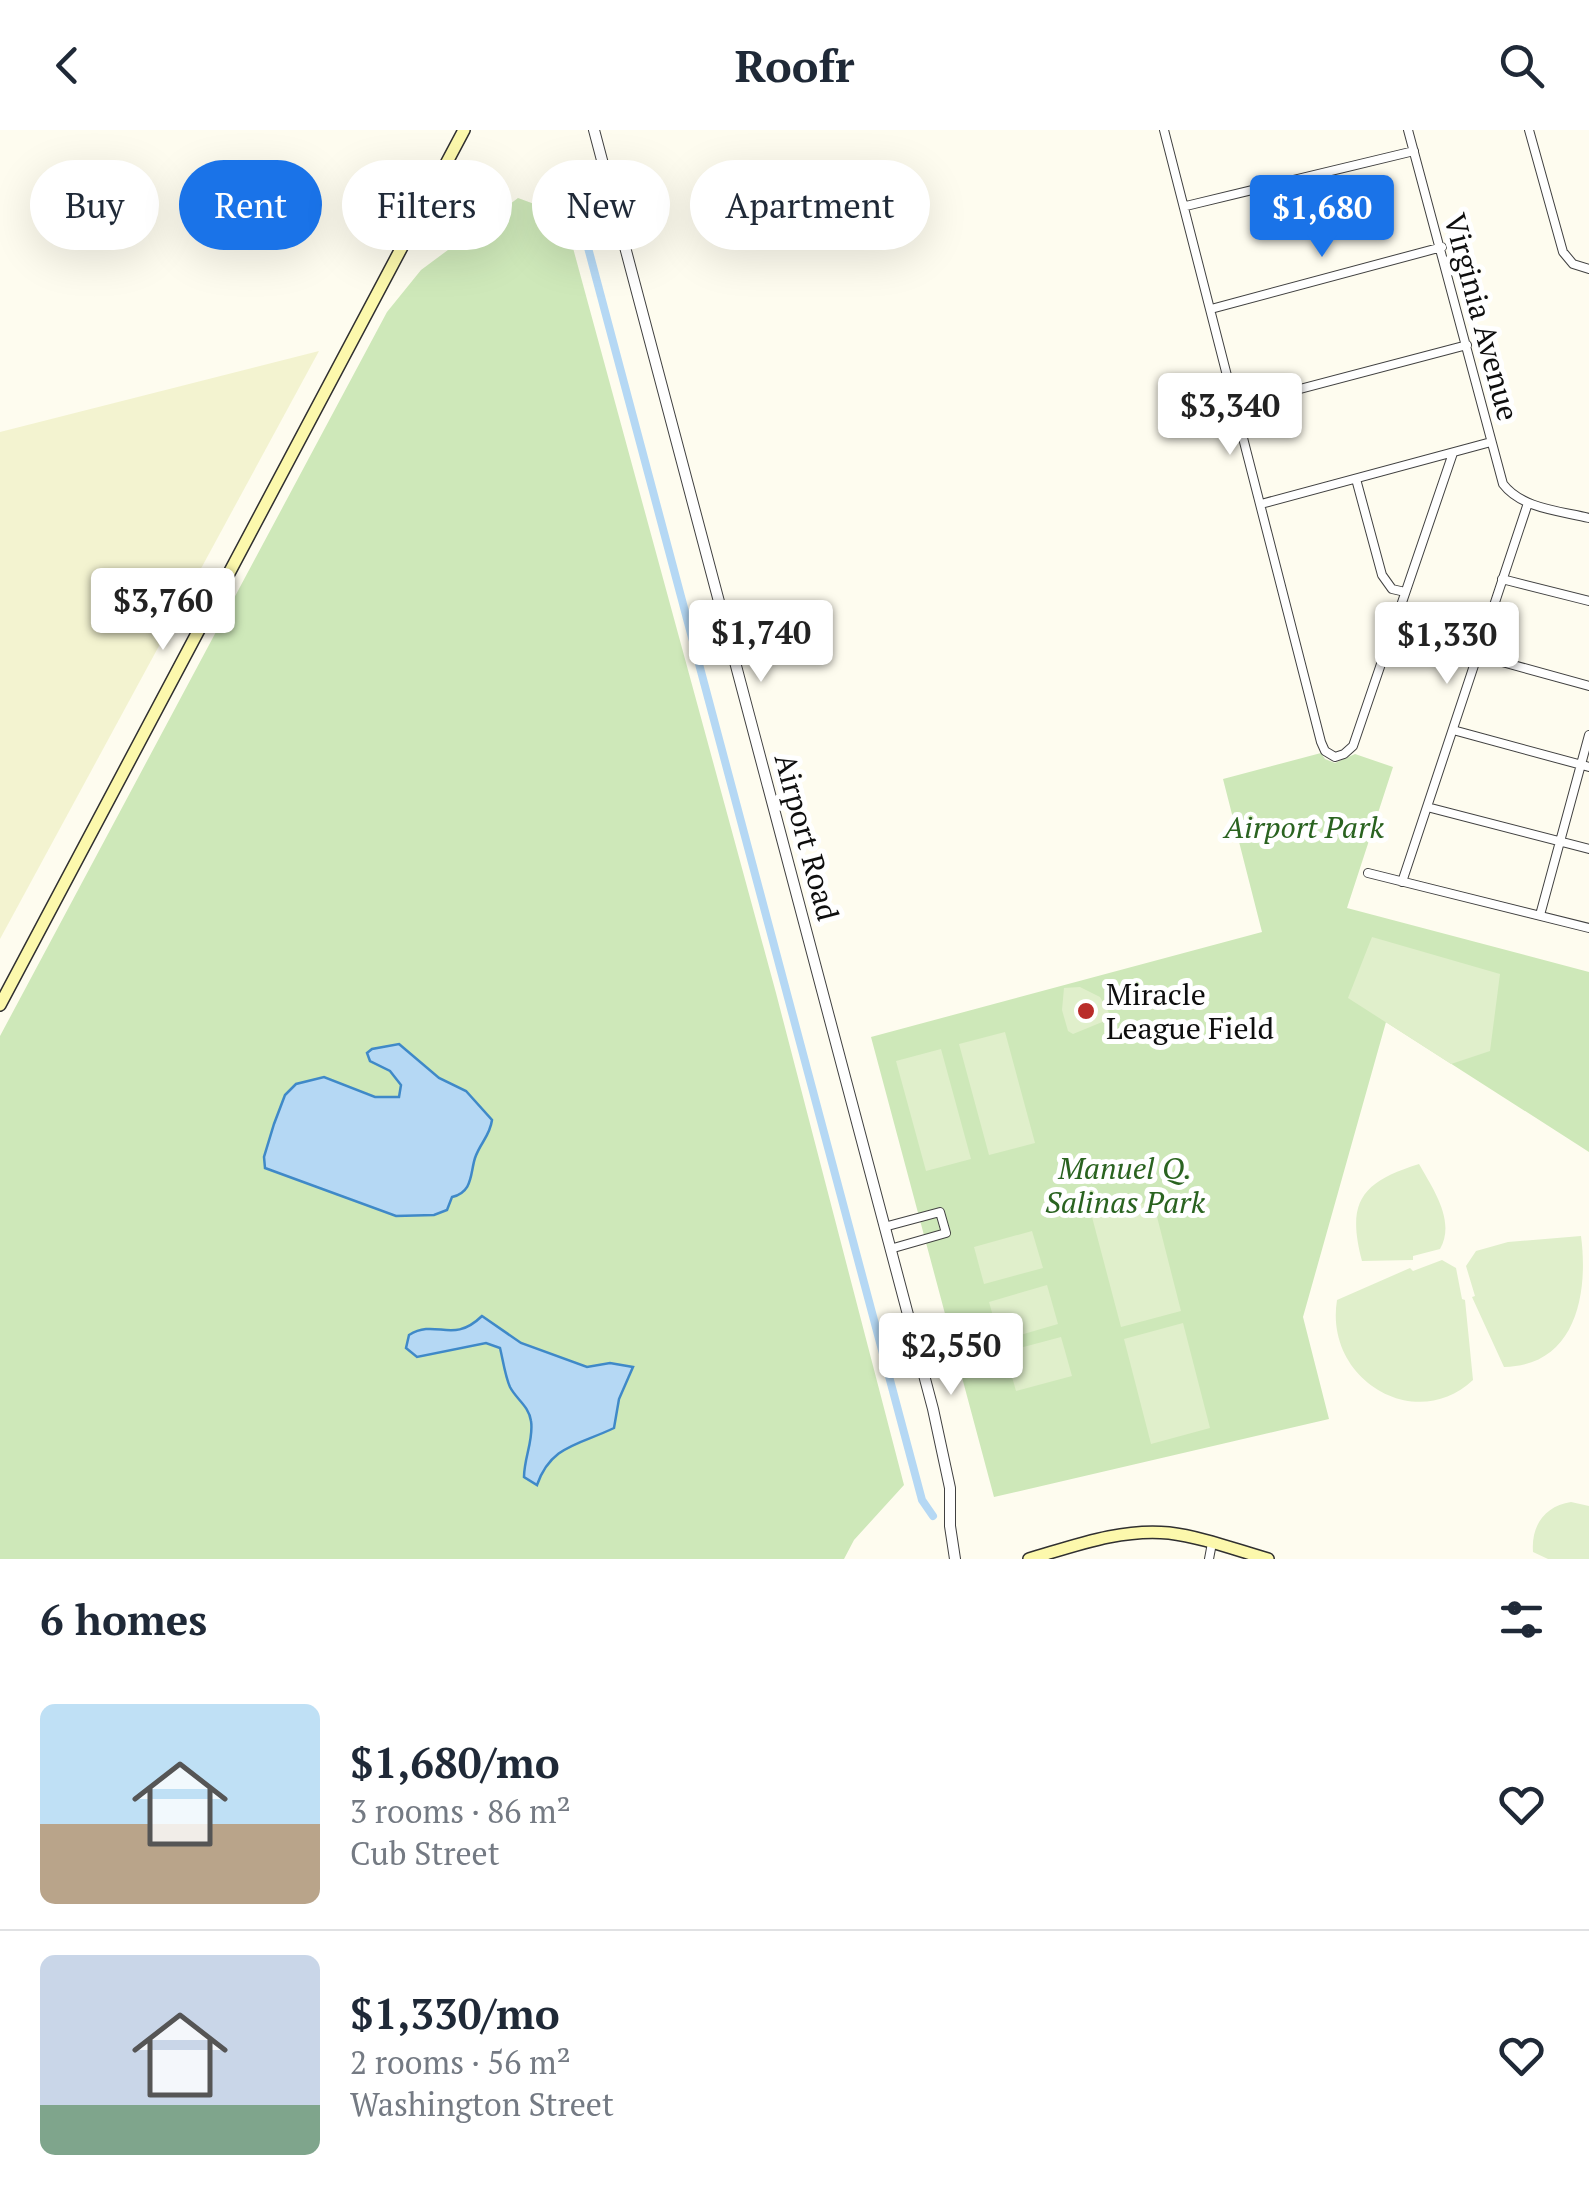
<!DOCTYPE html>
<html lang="en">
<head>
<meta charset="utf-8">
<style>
  body { margin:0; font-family:"PT Serif",serif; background:#f2f2f3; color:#1f2937; height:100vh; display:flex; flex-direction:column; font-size:38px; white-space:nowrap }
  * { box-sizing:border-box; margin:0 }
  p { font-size:32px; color:#747a83 }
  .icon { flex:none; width:55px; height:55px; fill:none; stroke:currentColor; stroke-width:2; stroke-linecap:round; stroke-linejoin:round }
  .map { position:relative; height:1429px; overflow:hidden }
  .sheet { display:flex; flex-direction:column; background:#fff; flex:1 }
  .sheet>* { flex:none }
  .banner { position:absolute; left:30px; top:30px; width:1000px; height:90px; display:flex; gap:20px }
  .price { position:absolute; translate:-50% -85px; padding:0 22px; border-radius:10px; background:#fff; color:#222; font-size:32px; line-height:65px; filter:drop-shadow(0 2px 5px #0008) }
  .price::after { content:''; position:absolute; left:50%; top:60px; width:30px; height:22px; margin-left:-15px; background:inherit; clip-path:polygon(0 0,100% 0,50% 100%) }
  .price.active { background:#1a73e8; color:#fff }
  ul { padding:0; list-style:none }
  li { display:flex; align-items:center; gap:30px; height:250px; padding:0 40px }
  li+li { border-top:2px solid #e0e1e3 }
  li span { display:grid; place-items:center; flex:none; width:280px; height:200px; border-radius:15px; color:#555 }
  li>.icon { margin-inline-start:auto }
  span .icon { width:120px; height:120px; fill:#fffc; stroke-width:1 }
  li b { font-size:42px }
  h2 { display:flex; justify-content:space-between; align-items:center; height:120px; padding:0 40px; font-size:42px }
  .chip { padding:0 35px; border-radius:45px; background:#fff; box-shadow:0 10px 40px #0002; font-size:35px; line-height:90px }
  .chip.active { background:#1a73e8; color:#fff }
  header { display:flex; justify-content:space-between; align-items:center; height:130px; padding:0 40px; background:#fff; font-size:45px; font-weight:800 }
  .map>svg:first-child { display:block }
  .farmland { fill:#f3f3d0 }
  .green { fill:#cee8b9 }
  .pitch { fill:#e0efcb }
  .water { fill:#b5d8f4; stroke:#3f89c8; stroke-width:2.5 }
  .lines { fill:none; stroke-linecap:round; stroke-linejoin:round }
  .canal { stroke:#b5d8f4; stroke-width:8 }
  .minor-casing { stroke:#414141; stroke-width:10 }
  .tertiary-casing { stroke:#414141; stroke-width:12 }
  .secondary-casing { stroke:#303030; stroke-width:14 }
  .minor { stroke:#fff; stroke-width:8 }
  .tertiary { stroke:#fff; stroke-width:10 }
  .secondary { stroke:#fcf8ac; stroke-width:11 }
  .poi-dot { fill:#b92d2a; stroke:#fff; stroke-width:4 }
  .labels { text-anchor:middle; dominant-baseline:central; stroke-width:10; stroke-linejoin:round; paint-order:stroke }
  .street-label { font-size:30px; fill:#0e0e0e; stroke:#fff }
  .park-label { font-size:30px; font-style:italic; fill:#2a6320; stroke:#fff }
  .poi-label { font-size:30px; fill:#0e0e0e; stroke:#fff; text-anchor:start }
</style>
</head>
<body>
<header><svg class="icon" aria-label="back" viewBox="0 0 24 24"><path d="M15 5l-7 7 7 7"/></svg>Roofr<svg class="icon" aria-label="search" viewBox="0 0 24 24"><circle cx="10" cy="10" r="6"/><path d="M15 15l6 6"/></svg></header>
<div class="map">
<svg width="1589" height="1429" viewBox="0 0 1589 1429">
  <rect width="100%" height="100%" fill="#fefcef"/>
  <path class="farmland" d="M319 221 0 809V302Z"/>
  <path class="green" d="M518 68 564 85 776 863 904 1355 854 1410 844 1429H0V906L387 182 421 140Z
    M1321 623 1325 629 1335 633 1355 624 1393 637 1347 778 1589 842V1022L1386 892 1303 1187 1329 1289 994 1367 871 907 1262 802 1223 649Z"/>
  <path class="pitch" d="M1372 807 1500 844 1490 921 1451 934 1348 868Z
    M1080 857 1100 867 1112 888 1073 904 1068 901 1062 880 1064 858Z
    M1005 902 1035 1013 989 1025 959 914Z
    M941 919 971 1029 926 1041 896 931Z
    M1419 1034C1433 1059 1456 1091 1440 1119L1413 1126V1130L1362 1131C1346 1071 1362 1052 1419 1034Z
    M1153 1071 1181 1181 1121 1197 1092 1087Z
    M1032 1101 1043 1138 984 1154 974 1117Z
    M1581 1106C1589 1167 1574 1236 1504 1237L1472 1167 1475 1166 1466 1136 1476 1121 1508 1112Z
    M1442 1130 1456 1138 1462 1169 1465 1170 1473 1250C1416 1304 1324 1250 1337 1170L1410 1138 1413 1141Z
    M1047 1155 1058 1194 1000 1211 989 1172Z
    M1183 1193 1210 1298 1151 1314 1124 1209Z
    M1061 1207 1072 1246 1016 1261 1005 1222Z
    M1571 1372 1589 1376V1429H1548L1533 1422C1531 1395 1545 1376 1571 1372Z"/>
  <path class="water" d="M399 914 439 948 466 961 492 990C490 1006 480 1013 475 1028 470 1044 473 1062 452 1067L447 1080 434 1085 396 1086 265 1038 264 1027 274 994 285 965 296 954 324 947 375 967H399L401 955 390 941 370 931 367 923 372 919Z
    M482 1186 521 1213 587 1237 610 1233 633 1237 619 1269 614 1298C579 1315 551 1315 537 1355L524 1347C524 1328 534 1309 531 1291 529 1276 516 1269 510 1257 505 1246 503 1230 500 1218L486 1213 417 1227 406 1218 409 1205C437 1188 452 1215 482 1186Z"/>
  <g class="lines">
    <path class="canal" d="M571 54 922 1370 933 1386"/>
    <defs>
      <path id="minor" d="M1164 0 1321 612 1325 621 1335 627 1344 624 1353 616 1453 323
        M1408 0 1503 354C1522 379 1561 381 1589 388
        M1529 0 1563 122 1573 134 1589 139
        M1186 76 1414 21
        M1211 179 1442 117
        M1235 276 1467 215
        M1356 349 1382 445 1392 459 1405 462
        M1261 374 1491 312
        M1502 449 1589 471
        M1477 525 1589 556
        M1453 600 1589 637
        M1427 677 1589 719
        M1368 743 1589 798
        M1402 752 1528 373
        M1540 785 1589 605
        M884 1097 940 1082 946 1103 890 1119
        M1209 1429 1212 1413"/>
      <path id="tertiary" d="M594 0 933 1279 950 1358V1396L955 1429"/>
      <path id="secondary" d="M0 875 464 0
        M1029 1429C1074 1416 1121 1398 1169 1403 1202 1407 1236 1420 1268 1429"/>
    </defs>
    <use href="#minor" class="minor-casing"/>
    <use href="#tertiary" class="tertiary-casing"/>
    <use href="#secondary" class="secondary-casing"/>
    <use href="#minor" class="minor"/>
    <use href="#tertiary" class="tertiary"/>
    <use href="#secondary" class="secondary"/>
  </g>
  <circle class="poi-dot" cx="1086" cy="881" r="10"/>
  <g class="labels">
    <g class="street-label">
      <text transform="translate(1482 187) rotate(75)">Virginia Avenue</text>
      <text transform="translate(807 707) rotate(75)">Airport Road</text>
    </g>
    <g class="park-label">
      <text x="1304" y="697">Airport Park</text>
      <text x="1125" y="1038">Manuel Q.<tspan x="1125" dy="34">Salinas Park</tspan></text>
    </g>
    <g class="poi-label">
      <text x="1106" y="864">Miracle<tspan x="1106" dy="34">League Field</tspan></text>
    </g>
  </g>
</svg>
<b class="price active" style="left:1322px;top:130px">$1,680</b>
<b class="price" style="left:1230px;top:328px">$3,340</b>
<b class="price" style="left:163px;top:523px">$3,760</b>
<b class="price" style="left:761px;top:555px">$1,740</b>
<b class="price" style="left:1447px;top:557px">$1,330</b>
<b class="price" style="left:951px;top:1268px">$2,550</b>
<div class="banner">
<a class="chip">Buy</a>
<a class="chip active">Rent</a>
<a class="chip">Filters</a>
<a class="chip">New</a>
<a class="chip">Apartment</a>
</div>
</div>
<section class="sheet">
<h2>6 homes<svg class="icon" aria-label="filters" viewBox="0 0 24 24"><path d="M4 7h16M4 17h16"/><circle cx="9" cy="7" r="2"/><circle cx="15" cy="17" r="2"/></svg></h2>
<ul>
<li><span style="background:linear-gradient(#bfe0f5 60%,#b9a48a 0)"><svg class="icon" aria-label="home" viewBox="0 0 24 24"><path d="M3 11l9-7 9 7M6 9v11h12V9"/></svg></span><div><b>$1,680/mo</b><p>3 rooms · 86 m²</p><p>Cub Street</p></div><svg class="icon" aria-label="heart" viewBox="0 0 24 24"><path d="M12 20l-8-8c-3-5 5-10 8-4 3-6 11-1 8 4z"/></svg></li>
<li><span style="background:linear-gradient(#c9d6e8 75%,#7fa58c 0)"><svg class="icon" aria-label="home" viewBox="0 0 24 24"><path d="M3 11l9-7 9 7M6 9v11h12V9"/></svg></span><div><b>$1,330/mo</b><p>2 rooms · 56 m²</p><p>Washington Street</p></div><svg class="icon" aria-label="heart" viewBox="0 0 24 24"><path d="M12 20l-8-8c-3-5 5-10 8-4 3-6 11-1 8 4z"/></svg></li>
</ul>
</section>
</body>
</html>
